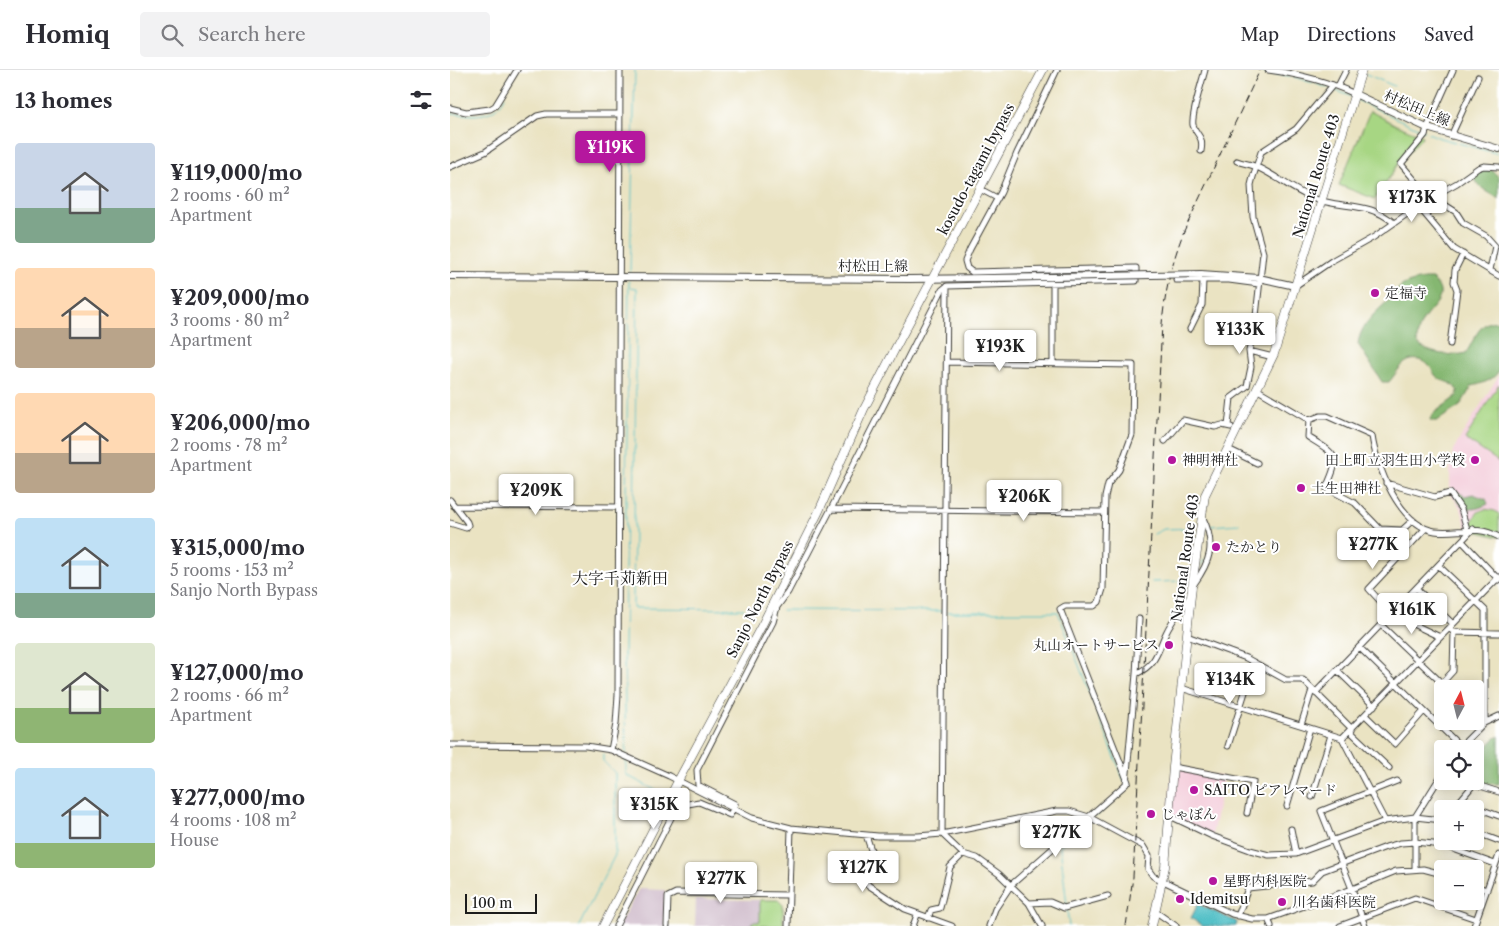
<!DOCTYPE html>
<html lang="en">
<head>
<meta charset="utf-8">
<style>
  body { margin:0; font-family:"Libre Caslon Text","Noto Serif JP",serif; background:#f2f2f3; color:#2b2b33; height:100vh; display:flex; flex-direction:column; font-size:19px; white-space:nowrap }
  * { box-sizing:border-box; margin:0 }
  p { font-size:16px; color:#7c7c81 }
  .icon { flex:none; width:28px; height:28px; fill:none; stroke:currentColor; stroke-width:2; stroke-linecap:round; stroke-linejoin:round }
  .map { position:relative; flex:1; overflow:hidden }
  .drawer { display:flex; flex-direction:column; background:#fff; width:450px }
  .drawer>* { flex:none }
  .needle { width:32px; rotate:7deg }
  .buttons { position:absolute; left:984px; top:610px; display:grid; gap:10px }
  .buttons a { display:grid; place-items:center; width:50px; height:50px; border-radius:5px; background:#fff; box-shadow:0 2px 12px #0003; font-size:25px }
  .scale { position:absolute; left:15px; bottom:12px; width:72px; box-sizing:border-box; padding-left:5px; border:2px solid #1c1c1c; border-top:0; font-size:14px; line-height:18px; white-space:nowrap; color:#1c1c1c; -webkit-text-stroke:4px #fff; paint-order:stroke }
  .price { position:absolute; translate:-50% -42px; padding:0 11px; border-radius:5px; background:#fff; color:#222; font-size:16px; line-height:32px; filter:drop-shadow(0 1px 2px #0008) }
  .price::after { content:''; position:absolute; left:50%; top:30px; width:15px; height:11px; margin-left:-8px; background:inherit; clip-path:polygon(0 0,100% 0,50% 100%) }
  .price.on { background:#b5179e; color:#fff }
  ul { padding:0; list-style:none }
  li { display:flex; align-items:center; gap:15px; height:125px; padding:0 15px }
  li span { display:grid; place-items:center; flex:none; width:140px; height:100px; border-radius:5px; color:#555 }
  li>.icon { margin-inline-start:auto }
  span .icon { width:60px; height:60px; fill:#fffc; stroke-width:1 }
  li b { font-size:21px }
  h2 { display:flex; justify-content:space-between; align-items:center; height:60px; padding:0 15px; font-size:21px }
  header { display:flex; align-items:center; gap:30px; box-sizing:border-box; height:70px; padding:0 25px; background:#fff; border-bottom:1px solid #e1e1e2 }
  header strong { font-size:24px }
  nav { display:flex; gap:28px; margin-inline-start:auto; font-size:18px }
  .search { width:350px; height:45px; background:#f2f2f3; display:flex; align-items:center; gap:12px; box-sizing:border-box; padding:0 18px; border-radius:5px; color:#7c7c81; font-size:19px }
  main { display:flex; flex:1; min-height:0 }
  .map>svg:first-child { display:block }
  .built { fill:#f4cfdc }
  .industrial { fill:#d0bdcc }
  .green { fill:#a7d683; stroke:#627950 }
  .forest { fill:#85b771; stroke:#506a46 }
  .water { fill:#51bfc6; stroke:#366e71 }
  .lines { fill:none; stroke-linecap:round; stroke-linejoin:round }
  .stream { stroke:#51bfc6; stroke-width:1 }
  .minor-casing { stroke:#3b3a35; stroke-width:7 }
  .major-casing { stroke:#3b3a35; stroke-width:8 }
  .highway-casing { stroke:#3b3a35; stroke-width:9 }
  .minor { stroke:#fff; stroke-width:5 }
  .major { stroke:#fff; stroke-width:6 }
  .highway { stroke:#fff; stroke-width:8 }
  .rail { stroke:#1c1c1c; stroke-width:1; stroke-dasharray:8 4; stroke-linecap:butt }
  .major-bridge-casing { stroke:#3b3a35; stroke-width:8; stroke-linecap:butt }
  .major-bridge { stroke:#fff; stroke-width:6 }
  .poi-dot { fill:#b5179e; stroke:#fff; stroke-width:2 }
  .labels { text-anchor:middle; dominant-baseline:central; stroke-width:4; stroke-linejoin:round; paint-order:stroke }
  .street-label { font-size:14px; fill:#1c1c1c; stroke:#fff }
  .poi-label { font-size:14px; fill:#1c1c1c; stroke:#fff; text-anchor:start }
  .quarter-label { font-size:16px; fill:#1c1c1c; stroke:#fff }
</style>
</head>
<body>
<header>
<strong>Homiq</strong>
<div class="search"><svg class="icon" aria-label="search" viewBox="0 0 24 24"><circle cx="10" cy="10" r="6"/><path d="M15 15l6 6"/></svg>Search here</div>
<nav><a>Map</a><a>Directions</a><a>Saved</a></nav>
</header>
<main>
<section class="drawer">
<h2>13 homes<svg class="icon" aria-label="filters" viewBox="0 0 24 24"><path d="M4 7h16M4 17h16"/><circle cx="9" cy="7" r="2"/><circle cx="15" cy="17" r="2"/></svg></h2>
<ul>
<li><span style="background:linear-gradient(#c9d6e8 65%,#7fa58c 0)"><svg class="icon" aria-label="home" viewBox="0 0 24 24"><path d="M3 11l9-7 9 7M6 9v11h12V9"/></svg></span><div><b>¥119,000/mo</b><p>2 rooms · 60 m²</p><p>Apartment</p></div></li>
<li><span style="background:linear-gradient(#ffd9b3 60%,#b9a48a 0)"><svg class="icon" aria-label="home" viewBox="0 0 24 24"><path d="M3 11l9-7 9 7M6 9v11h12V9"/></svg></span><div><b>¥209,000/mo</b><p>3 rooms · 80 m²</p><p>Apartment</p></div></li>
<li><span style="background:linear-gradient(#ffd9b3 60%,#b9a48a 0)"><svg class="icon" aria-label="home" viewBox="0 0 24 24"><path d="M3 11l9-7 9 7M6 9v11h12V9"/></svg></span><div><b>¥206,000/mo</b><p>2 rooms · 78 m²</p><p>Apartment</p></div></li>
<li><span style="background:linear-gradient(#bfe0f5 75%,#7fa58c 0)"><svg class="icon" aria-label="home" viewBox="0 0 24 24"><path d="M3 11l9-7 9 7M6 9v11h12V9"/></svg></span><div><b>¥315,000/mo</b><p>5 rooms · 153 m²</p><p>Sanjo North Bypass</p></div></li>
<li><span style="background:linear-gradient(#dfe7d0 65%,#8fb573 0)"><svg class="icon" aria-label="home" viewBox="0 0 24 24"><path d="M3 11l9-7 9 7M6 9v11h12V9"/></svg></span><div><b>¥127,000/mo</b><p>2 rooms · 66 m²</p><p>Apartment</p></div></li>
<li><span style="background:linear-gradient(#bfe0f5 75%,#8fb573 0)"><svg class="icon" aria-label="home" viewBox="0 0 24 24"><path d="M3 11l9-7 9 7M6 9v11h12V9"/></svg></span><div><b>¥277,000/mo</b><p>4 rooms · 108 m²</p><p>House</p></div></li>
</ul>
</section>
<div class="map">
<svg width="1049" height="856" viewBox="0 0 1049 856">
  <rect width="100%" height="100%" fill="#fff"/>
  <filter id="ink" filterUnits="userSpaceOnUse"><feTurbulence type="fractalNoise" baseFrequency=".02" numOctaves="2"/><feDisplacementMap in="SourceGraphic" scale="10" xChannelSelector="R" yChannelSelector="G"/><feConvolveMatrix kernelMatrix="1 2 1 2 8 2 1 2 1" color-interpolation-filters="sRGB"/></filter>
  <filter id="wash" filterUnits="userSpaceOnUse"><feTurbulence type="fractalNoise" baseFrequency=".0096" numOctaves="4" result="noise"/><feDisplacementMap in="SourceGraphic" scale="20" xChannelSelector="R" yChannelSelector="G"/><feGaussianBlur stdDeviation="1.12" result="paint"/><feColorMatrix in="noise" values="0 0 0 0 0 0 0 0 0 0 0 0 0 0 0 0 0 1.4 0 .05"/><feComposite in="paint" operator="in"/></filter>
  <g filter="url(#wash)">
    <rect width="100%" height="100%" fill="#eae3c2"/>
    <path class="built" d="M1049 305V467L1017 459 1011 439 1000 423V399L1003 380Z
      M723 697 774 707 762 766 718 745Z"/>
    <path class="industrial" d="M189 819 215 820V856H168Z
      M246 829 310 830V852H302V856H245Z"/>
    <path class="green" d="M920 41 946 55 973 66 948 94 925 129 889 115Z
      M1049 314V392L1015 369Z
      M1035 439 1045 441 1049 444V467L1017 459 1028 442Z
      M310 830H328L333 835V856H302V852H310Z"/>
    <path class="forest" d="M1033 98 1040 99 1049 107V129C1039 122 1029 119 1024 107Z
      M974 209H982C999 225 986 233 976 246 970 254 967 263 967 273 976 284 1003 287 1016 283 1025 269 1030 248 1049 252 1049 260 1049 294 1049 300 1045 310 1031 314 1022 316L1010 336 987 351H981L980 349 984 343 1007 326 1008 321C1000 309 994 314 986 306 983 303 982 298 979 296 976 292 973 291 969 290 953 287 948 302 939 312H932L908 274C911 252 929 240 944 225 946 223 947 220 949 218 954 213 967 210 974 209Z
      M1005 421 1015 426 1023 424 1036 429 1038 434C1028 439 1016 443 1009 432 1006 427 1004 426 1005 421Z
      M1049 666V714C1040 713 1034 716 1025 711V686C1038 681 1037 672 1049 666Z"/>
    <path class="water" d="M748 834 787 852 786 856H752L741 848Z"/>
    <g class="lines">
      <path class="stream" d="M806 0 814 3 840 6
        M916 4 944 16
        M844 7 879 18
        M882 19 900 26
        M905 29 974 61
        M0 43C22 45 43 50 55 27
        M978 63 990 68 1049 84
        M180 204 185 0
        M179 217 187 218 183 538 294 539
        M760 456 789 454
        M704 464 714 459 745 458
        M748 502 754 490
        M702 512 738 511
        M332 540 493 541
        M497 542H608L674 710
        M176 684 174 583 179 211
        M176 688V705L209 722
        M645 747 677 719 676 716
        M617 835 610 776 640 751
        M617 839 619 856
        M129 856 165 785V703L153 691V684"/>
    </g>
  </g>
  <g filter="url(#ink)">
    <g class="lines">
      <defs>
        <path id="minor" d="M818 0C848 4 877 11 905 24
          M888 16 896 0
          M0 38 16 42 40 39 45 36 67 0
          M1001 66 1028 7
          M751 81C754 65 746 66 743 55 741 45 752 12 755 0
          M787 91C794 94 802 94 809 98 826 106 842 119 860 127 889 140 919 130 944 153
          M0 97 35 82 87 46 96 44H170
          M530 119 547 128
          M985 125 989 131 1006 142 1013 153 1036 166 1045 176 1040 200
          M980 128 951 94 975 65 977 58 1003 0
          M968 136 1004 179 1049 206
          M726 210H779L809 214
          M497 216 492 764 513 784 527 788 549 804 579 833 592 856
          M845 216 883 190 924 167 980 128 1007 113 1028 98 1034 96 1049 97
          M740 259 752 235 753 210
          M1000 274 1007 220 1004 212 1005 200 1013 184
          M799 281 823 287
          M497 292 683 295 682 365 669 400 658 414 655 427 653 519 649 532 644 536H615L610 539 678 712
          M603 293V213
          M808 320 859 350 870 346H877L922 366C926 396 950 456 985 461 1008 464 1026 454 1049 467
          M859 350 858 367C887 385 891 385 876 418L905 433 930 459 952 460 963 450
          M778 356 781 328 797 316 801 297 799 281 805 255 813 183 803 147 801 115 803 107 811 82 846 59 883 15
          M715 371 733 350 765 357 772 355 781 357
          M778 379 807 393
          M936 413 985 427 1000 423 1011 439 1017 459
          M0 430 17 452 18 455 16 458 0 453
          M4 436 168 437
          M381 439 653 442
          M975 459 919 519 942 544 990 567
          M1012 471 1049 510
          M989 496 1035 540V652
          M744 514C760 492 766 475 753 448
          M967 519 1003 554
          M931 555 998 619
          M1001 560 1004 562 1049 563
          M737 566 796 588 836 610H853L902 659
          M909 577 1010 676
          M887 600 924 636
          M686 604 689 549
          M992 613 1003 601 1004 562
          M731 618 892 668 1049 507
          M865 623 1023 459
          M1025 644 1034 653
          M915 645 945 674 974 641
          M851 655 862 620
          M900 661 939 698
          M892 668 935 751
          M0 675 136 676 161 680 219 706 302 748 341 758 428 766H468L492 764 607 741H619L639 747 693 776 699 786 698 799 703 806 782 844 802 849H818L902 819 946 801 973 799 992 804
          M778 676 802 600
          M1009 678 1034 653 1049 646
          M161 680 166 654 168 625 170 0
          M723 697 803 712 797 743
          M862 727 881 665
          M1009 731 1049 746
          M837 736 860 658
          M1003 739 1024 714 1049 722
          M718 745 762 766 800 780 819 785 846 784 935 751 965 747 992 750
          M841 759 846 784
          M1025 762 1049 771
          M416 765 422 783C420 795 411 803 418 815L455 839 502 856
          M965 799V747L992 704
          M1025 816 1037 820
          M579 833 600 832 614 838 658 826
          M706 842 726 856
          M788 846 798 818 862 811 872 801 936 777 951 773 965 772 992 775 1045 794
          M478 848 481 840 490 838 500 797 513 784
          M818 849 821 856
          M166 856 227 736 249 732 280 745 285 734 248 715 247 700 323 552 327 537 338 522 381 439 492 220 497 216 686 211V198L522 202 517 198 515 191 520 179 551 122 567 83 607 0
          M217 856 218 827 226 823 338 825
          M338 856 341 758
          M463 856 467 845
          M539 856 545 839 561 815 676 714 686 604C707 594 707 582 716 563 722 550 732 538 740 526
          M890 856 965 828 1026 849
          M915 856 902 819 871 741 947 711
          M1024 856 1049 785"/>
        <path id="major" d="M905 24 977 58 1049 79
          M751 204 809 208 845 216
          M0 206 460 209 602 207"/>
        <path id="highway" d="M153 856 228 711 312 555 369 441 414 339 445 279 593 0
          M702 856 715 797 723 697 742 516 755 425 824 284 912 0"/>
      </defs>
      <use href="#minor" class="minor-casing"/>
      <use href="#major" class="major-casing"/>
      <use href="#highway" class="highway-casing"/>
      <use href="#minor" class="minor"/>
      <use href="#major" class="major"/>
      <use href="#highway" class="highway"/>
      <path class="rail" d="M676 856 683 807 712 254C715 221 722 192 734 161L810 0"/>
      <defs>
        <path id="major-bridge" d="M602 207 751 204"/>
      </defs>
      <use href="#major-bridge" class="major-bridge-casing"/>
      <use href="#major-bridge" class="major-bridge"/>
    </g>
  </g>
  <g class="poi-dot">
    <circle cx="925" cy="223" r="5"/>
    <circle cx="722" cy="390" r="5"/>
    <circle cx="1025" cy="390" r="5"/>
    <circle cx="851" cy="418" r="5"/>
    <circle cx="766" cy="477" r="5"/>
    <circle cx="719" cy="575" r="5"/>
    <circle cx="744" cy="720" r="5"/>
    <circle cx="701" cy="744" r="5"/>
    <circle cx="763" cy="811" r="5"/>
    <circle cx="730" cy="829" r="5"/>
    <circle cx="832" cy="832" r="5"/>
  </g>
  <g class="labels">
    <g class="street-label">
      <text transform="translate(967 38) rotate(23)">村松田上線</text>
      <text transform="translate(526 99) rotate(-62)">kosudo-tagami bypass</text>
      <text transform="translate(866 106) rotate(-73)">National Route 403</text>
      <text x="423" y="196">村松田上線</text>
      <text transform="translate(735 488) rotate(-82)">National Route 403</text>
      <text transform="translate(310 529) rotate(-63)">Sanjo North Bypass</text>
    </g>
    <g class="poi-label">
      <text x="935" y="223">定福寺</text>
      <text x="732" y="390">神明神社</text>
      <text x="1015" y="390" text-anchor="end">田上町立羽生田小学校</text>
      <text x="861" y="418">土生田神社</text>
      <text x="776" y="477">たかとり</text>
      <text x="709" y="575" text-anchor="end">丸山オートサービス</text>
      <text x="754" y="720">SAITO ピアレマード</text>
      <text x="711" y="744">じゃぼん</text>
      <text x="773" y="811">星野内科医院</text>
      <text x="740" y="829">Idemitsu</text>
      <text x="842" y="832">川名歯科医院</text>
    </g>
    <g class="quarter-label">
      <text x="170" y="508">大字千苅新田</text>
    </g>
  </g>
</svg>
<div class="buttons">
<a><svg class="needle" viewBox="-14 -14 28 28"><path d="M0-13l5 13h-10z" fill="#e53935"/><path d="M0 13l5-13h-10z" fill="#7c7c81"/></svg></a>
<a><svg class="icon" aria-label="locate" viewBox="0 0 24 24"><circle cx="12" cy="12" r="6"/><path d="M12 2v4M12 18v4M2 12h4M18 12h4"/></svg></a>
<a>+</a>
<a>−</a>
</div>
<div class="scale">100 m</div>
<b class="price on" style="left:160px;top:103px">¥119K</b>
<b class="price" style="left:962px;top:153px">¥173K</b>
<b class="price" style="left:790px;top:285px">¥133K</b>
<b class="price" style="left:550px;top:302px">¥193K</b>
<b class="price" style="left:86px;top:446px">¥209K</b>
<b class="price" style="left:574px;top:452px">¥206K</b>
<b class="price" style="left:923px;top:500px">¥277K</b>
<b class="price" style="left:962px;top:565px">¥161K</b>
<b class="price" style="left:780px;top:635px">¥134K</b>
<b class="price" style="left:204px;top:760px">¥315K</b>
<b class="price" style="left:606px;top:788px">¥277K</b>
<b class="price" style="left:413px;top:823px">¥127K</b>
<b class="price" style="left:271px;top:834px">¥277K</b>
</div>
</main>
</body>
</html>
